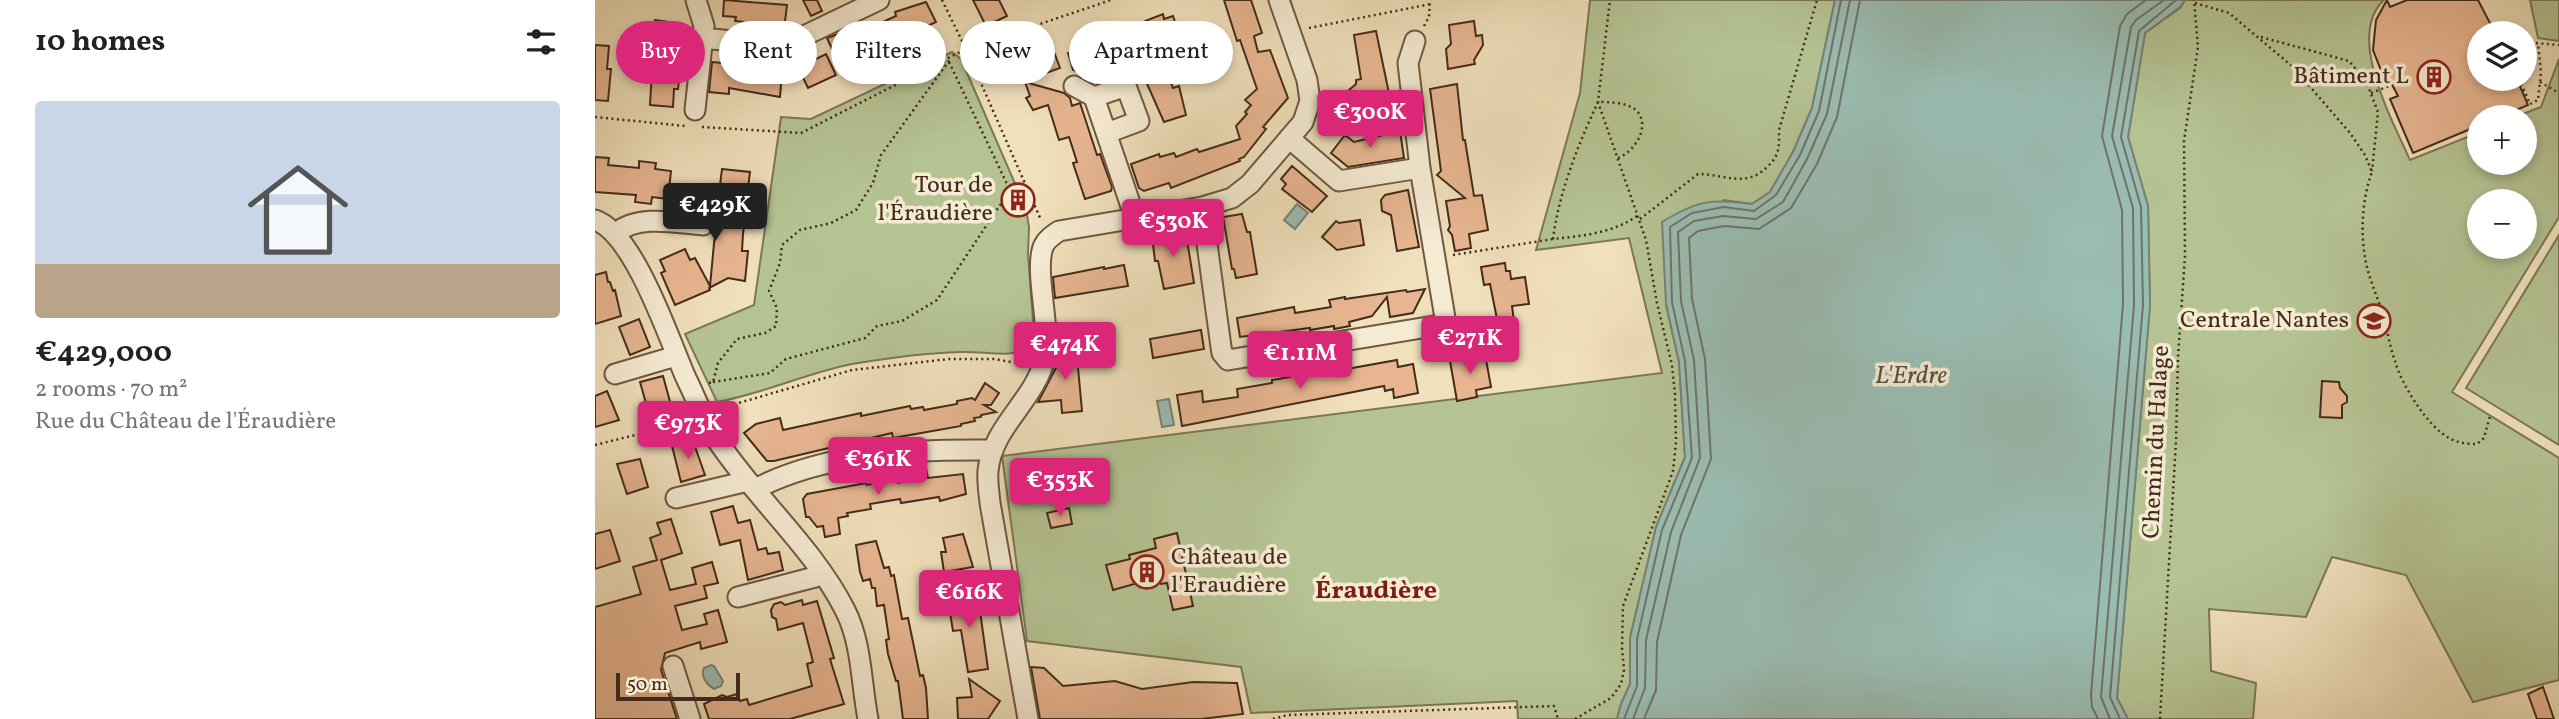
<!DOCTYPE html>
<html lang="en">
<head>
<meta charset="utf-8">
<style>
  body { margin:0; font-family:Vollkorn,serif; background:#f2f2f2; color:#222; height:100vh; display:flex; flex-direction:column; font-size:26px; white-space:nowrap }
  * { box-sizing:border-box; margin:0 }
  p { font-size:23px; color:#767676 }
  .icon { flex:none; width:38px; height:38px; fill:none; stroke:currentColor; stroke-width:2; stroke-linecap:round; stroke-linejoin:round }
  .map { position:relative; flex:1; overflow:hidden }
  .sheet { display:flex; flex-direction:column; background:#fff; width:595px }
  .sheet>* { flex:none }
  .hud { position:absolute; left:21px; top:21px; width:665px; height:63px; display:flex; gap:14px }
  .tools { position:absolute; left:1872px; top:21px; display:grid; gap:14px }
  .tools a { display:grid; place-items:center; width:70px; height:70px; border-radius:50%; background:#fff; box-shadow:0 4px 10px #0003; font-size:35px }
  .scale { position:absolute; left:21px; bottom:18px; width:124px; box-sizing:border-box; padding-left:7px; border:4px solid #442b1b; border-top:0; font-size:19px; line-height:24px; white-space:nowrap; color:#442b1b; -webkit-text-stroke:5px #f5ebd3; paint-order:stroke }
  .price { position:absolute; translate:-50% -60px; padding:0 16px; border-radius:7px; background:#db2777; color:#fff; font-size:23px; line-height:46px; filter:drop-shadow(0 2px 4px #0008) }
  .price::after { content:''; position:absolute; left:50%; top:42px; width:21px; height:16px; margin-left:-10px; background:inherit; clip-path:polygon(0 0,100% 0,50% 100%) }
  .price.on { background:#222; color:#fff }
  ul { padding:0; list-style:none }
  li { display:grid; align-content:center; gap:14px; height:371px; padding:0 35px }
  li+li { border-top:2px solid #e0e0e0 }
  li span { display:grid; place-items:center; height:217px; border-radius:7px; color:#555 }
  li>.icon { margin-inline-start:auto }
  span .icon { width:126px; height:126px; fill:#fffc; stroke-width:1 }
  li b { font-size:30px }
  h2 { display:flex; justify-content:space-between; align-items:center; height:84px; padding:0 35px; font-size:30px }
  .tag { padding:0 24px; border-radius:32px; background:#fff; box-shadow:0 4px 10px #0003; font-size:24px; line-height:63px }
  .tag.on { background:#db2777; color:#fff }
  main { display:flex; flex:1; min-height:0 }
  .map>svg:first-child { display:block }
  .green { fill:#b5c393; stroke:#7c7757; stroke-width:2; fill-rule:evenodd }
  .water { fill:#9abdb3; stroke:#788376; stroke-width:2 }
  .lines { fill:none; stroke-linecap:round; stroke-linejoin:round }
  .shore { stroke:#6f7467; stroke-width:2 }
  .building { fill:#e7b691; stroke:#442b1b; stroke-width:2 }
  .minor-casing { stroke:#6f5843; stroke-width:23 }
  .path { stroke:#442b1b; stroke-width:2.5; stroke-dasharray:2 3.5; stroke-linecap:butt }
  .minor { stroke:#f5ebd3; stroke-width:19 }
  .labels { text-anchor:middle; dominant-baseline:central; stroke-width:7; stroke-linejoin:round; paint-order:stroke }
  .poi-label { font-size:24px; fill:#442b1b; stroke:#f5ebd3; text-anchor:end }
  .street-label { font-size:24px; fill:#442b1b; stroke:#f5ebd3 }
  .water-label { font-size:26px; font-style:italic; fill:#5a5041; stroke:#f5ebd3 }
  .neighbourhood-label { font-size:26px; font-weight:bold; fill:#7a1f14; stroke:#f5ebd3 }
</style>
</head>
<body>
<main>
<section class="sheet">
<h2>10 homes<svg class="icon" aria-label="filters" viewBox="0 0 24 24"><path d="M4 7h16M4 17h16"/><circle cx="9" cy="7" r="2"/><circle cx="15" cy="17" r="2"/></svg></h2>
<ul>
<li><span style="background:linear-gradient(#c9d6e8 75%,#b9a48a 0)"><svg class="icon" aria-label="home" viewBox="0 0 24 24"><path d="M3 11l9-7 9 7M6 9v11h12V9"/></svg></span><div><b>€429,000</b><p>2 rooms · 70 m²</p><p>Rue du Château de l'Éraudière</p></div></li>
</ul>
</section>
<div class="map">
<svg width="1964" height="719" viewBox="0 0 1964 719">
  <rect width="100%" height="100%" fill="#f0e0bb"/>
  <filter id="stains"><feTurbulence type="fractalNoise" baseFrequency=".00286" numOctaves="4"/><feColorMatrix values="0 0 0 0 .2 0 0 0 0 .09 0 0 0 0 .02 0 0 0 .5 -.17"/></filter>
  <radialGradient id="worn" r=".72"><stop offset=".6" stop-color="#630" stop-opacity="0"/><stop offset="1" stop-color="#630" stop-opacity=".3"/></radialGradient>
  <path class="green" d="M995 0H1240L1217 108 1198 152 1175 192 1157 204 1129 200 1071 304 1084 362 1090 457 1061 527 1035 638V684L1026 704 1022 719H923L922 701 656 713 646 667 432 641 407 456 1067 373 1034 238 941 250 985 93Z
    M1590 0H1789C1750 36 1798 121 1815 160L1885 132V163H1930V117H1920L1946 107 1964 59V217L1857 392 1964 458V680L1878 702 1811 575 1737 557 1711 617 1614 609 1616 671 1661 683 1658 719H1533L1522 698 1555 305 1553 206 1533 137 1550 33 1585 8ZM1885 201H1930V247H1885Z
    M1935 0H1964V41L1943 38Z
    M357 52 366 59 431 209 434 227 433 254 439 334 430 351C408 357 388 351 365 352 329 353 293 358 257 364 211 373 168 394 122 402L90 334 159 305 186 117 216 119Z
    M1964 235V445L1871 388Z"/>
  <path class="water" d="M1240 0H1590L1585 7 1550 33 1533 137 1553 206 1555 305 1522 698 1533 719H1022L1026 704 1035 684V638L1061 527 1090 457 1084 362 1071 304 1067 222C1101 201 1117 198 1157 204L1175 192 1198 152 1217 108Z
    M702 204 713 213 700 229 689 220Z
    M574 399 579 425 567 427 562 401Z
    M116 665 119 666 128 681 126 686 119 689C112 685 105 676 109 668Z"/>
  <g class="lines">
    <path class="shore" d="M1029 719 1042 686V639L1067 530 1097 458 1090 361 1077 302 1075 227 1097 213 1129 207 1159 211 1181 195 1205 155 1224 111 1246 0
      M1038 719 1050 688 1051 640 1076 532 1105 458 1099 360 1086 301 1083 232 1099 221 1128 216 1161 219 1188 202 1212 159 1232 114 1255 0
      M1049 719 1061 690 1062 642 1086 535 1116 459 1110 359 1097 299 1094 238 1103 231 1129 226 1164 229 1196 208 1222 164 1242 117 1265 0
      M1503 719 1497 707 1496 695 1528 304 1527 210 1507 136 1525 26 1532 14 1551 0
      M1515 719 1506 697 1539 305 1538 208 1517 136 1536 27 1541 20 1569 0
      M1525 719 1515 697 1548 305 1546 207 1526 137 1544 31 1581 0"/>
  </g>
  <path class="building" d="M129 0 192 5 189 29 171 26V31L158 29V23L140 21 141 17 128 16Z
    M208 0H222L227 11 216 16Z
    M378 0H404L412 16 391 26Z
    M629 0H656L667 33 659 36 663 52 675 50 693 98 668 127 671 129 649 157 644 159 645 161 576 188 574 183 549 191 544 188 536 164 564 154 565 157 579 153 581 157 602 149 604 152 645 139 641 126 652 114 650 112 656 105 650 100 662 89 645 40 642 41Z
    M1792 0 1795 7 1812 0H1883L1896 25 1894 27 1895 33H1885V79H1922L1933 105 1905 117H1885V125L1818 153 1795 99 1803 96 1790 71 1787 73 1778 50 1781 20Z
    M331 2 341 22 300 41 290 21 301 16 300 12Z
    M568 14 569 19 578 16 588 46 565 53 578 88 584 86 591 115 569 122 549 77 556 63 549 47 523 56V58L515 61 518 68 502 73 501 69 488 73 478 70 473 53 551 24 550 21Z
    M60 20 82 23 81 36H85V46H88L83 89H79L78 107 55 105Z
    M879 21 881 36 887 35 888 45 879 60 880 64 853 69 851 49 856 44 854 25Z
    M262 27 272 48 243 62 232 38Z
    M781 31 796 103 767 107 763 94 746 97 761 84V80L766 79 759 35Z
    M0 45 14 46 12 69H16L13 101 0 100Z
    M396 46 436 60 459 52 465 68 443 76 392 57Z
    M231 54 241 75 213 88 202 65 214 59 215 62Z
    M117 62 170 67 169 70 187 72 185 97 134 88V94L114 92Z
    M430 82 469 93 475 98 477 106 485 103 502 155 505 154 517 187 516 191 490 199 478 163 482 162 474 137 464 140 453 105 438 110 431 98 435 96Z
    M862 84 868 140H870L879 196 887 195 893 230 874 234 876 248 860 251 857 235 853 230 855 226 851 201 870 198 842 175 846 171 835 89Z
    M805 131 809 158 753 167 736 153 750 135 759 142Z
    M0 157 14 158 13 165 44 168V161L61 163 60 169 76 171 73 199 57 197 56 204 40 202 41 195 0 192Z
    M697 166 732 196 717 212 687 189 691 184 686 179Z
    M127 169 155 172 153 188H159L157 205H152L148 234 147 251H153L150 281 133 278 114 288 115 290 80 305 66 273 70 271 65 260 90 249 95 260 100 258 115 286 123 201H118L119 184 125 185Z
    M813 190 824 247 802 251 796 215 787 211 786 200 790 195Z
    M647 214 652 232H655L662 274 641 278 639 269H637L628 217Z
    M765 220 769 245 742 250 727 237 741 221 744 223Z
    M571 231H582L583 235 591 234 599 283 569 289 563 261H560L557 236Z
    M910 263 911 271H915L916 279 930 277 934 304 917 306 919 321 903 324 895 284 889 285 886 267Z
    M529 265 533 286 460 298 458 277 509 267V269Z
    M11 272 13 282H15L18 291 20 290 26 316 0 324V275Z
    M830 289 818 313 795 317 792 297 777 316 754 322 755 326 739 329V326L715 330V328L645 337 642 318 699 307 700 313 736 307 734 300 750 297V299L811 290 812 292Z
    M44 319 55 347 35 355 24 327Z
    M606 330 609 349 558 358 555 339Z
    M481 346 487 411 467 413 466 400 443 402 463 364V347Z
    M890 354 896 387 881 390 882 397 862 401 855 361Z
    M802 360 803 367 818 364 823 393 799 398 798 389 790 391 789 386 587 426 582 395 607 391 608 402 643 397 642 389 677 383V380L695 377 694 373 706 371 707 377Z
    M68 376 77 409 54 414 45 382Z
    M1727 381 1744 382 1745 388 1752 396V402L1747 405V418L1725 417Z
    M390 383 404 393 396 405H389L401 412 386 415V417L379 418 380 421 366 424V426L298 438 297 433 179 461H172L149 433 161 424 185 418 188 430 266 413V416L315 406 316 409 328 407 329 410 362 404V401L377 398 380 400Z
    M12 391 24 420 0 427V396Z
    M98 441 110 475 86 482 77 446Z
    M45 459 53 487 32 494 22 464Z
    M330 463 333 478 368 474 371 494 345 501 344 497 306 503 305 499 275 504 276 509 252 513 253 516 243 518 245 534 230 537 228 526 222 527 214 517H211L208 499 212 494 271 483 272 485 299 480 303 483 321 479 320 464Z
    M138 506 143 523 155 520 163 550 171 548 173 554 184 552 188 570 153 580 145 540 125 545 116 512Z
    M474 508 477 524 456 528 452 513Z
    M76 519 87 553 66 560 75 590 101 584 97 568 117 562 123 583 109 586 112 598 80 606 87 630 112 624 109 614 123 610 132 642 106 649 105 642 70 653 66 670 82 719H0V607L46 594 38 567 62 560 55 538 66 534 62 523Z
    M15 530 25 561 0 569V534Z
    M582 533 598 606 578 610 572 583 566 584 560 578 518 590 511 565 535 559 534 555 561 548 559 539Z
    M368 534 378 567 349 572 346 552H351L348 538Z
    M281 541 289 568 294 567 296 576 299 575 307 619 313 618 325 676 328 675 331 688 333 719H308L303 681H301L293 654 291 640 294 639 289 605 282 606 280 588H277L275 579 268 581 265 572 261 545Z
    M363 587 370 595 378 593 381 611H385L393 669 373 672 366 630 358 631 354 607 357 606 356 596Z
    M207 600 208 605 222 601 239 658 235 659 249 704 195 719H114L109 704 127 695 132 697 142 694 145 701 152 699 154 705 217 686 212 664 218 662 208 623 183 630 181 619 177 617 176 610 179 604 186 602 190 605Z
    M436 667 449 668 468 686 520 681 547 689 598 682 642 683 648 714 606 719H445Z
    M374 679 405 701 393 719H363L362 698 377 697Z
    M1948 687 1959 719H1942L1933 694Z"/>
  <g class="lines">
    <defs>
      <path id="minor" d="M107 38 188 46 284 0
        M479 86 499 97 540 218
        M499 97 531 86 544 121 512 133
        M100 110 109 26 101 0
        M694 138 744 181 825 168
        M607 207 626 347 627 353 633 360 851 324 825 168 813 63 820 41
        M0 220C39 233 74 339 91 378 101 398 109 421 122 440 161 499 218 547 250 610 267 643 266 683 273 719
        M21 233C44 214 81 223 108 225
        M20 374 81 356
        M160 489C232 452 318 449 398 450
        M81 498 153 481
        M143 597 220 577 226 572
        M78 666 95 719
        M433 719 395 503C394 492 392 481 393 471 397 426 441 400 450 357 456 327 438 268 449 245 452 239 458 235 464 231L607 207 637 198 655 184 708 122 715 101 712 80 684 0"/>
    </defs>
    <use href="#minor" class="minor-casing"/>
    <path class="path" d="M347 0 371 49 446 220
      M1600 3 1634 13 1698 67 1755 133 1770 155 1777 172C1767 199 1765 234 1771 263 1775 282 1784 300 1789 319 1793 333 1795 348 1800 361 1806 384 1834 429 1856 439 1864 443 1873 444 1882 444L1889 438 1895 416
      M271 25 298 85
      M829 26 834 17 835 0
      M714 28 836 4
      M1666 37 1754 61 1771 81 1783 112 1777 171
      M1930 42 1964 45
      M1930 48 1940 45
      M354 62 421 203
      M1924 79 1935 104 1943 100 1946 72 1943 44
      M1945 82 1964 93
      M1776 93 1797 85
      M0 117 90 126
      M107 127 206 133 371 49 516 0
      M1023 158C1039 152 1056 127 1042 111 1033 102 1014 102 1003 102 983 145 964 192 958 239 987 236 1018 233 1042 216
      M1045 219 1103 174C1130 174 1151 189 1173 166 1185 155 1184 146 1184 130L1222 0
      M858 255 958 239
      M118 382 175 373 191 359 270 338 282 326 307 321 342 300 405 205 421 203 428 207 441 210
      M114 383 118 382 123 363 142 339 170 333 181 326 182 308 174 291 185 263 187 245 205 230 236 223 261 210 278 183 286 155 356 58
      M123 409 257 370 354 359H400L421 363 430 357
      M0 445 52 432 91 419
      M678 719 693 715 959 706 963 719
      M980 719 1016 698 1026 684 1029 670 1027 648 1028 606 1078 471 1081 442 1080 394 1077 365 1062 303 1051 240 1003 102 1015 0
      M1565 719 1581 441 1583 357 1590 256 1589 141 1603 47 1599 0"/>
    <use href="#minor" class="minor"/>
  </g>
  <defs>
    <symbol id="building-ring" viewBox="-11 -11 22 22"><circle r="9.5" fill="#f5ebd3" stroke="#8f2418" stroke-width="1.5"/><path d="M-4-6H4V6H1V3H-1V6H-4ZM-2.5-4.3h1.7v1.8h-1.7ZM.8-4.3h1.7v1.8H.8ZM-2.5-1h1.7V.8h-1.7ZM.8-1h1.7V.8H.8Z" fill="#8f2418"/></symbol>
    <symbol id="university-ring" viewBox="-11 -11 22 22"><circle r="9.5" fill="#f5ebd3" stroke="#8f2418" stroke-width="1.5"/><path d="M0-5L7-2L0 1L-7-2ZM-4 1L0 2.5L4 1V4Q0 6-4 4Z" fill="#8f2418"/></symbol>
  </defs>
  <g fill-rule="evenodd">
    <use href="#building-ring" x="1820" y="58" width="38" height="38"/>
    <use href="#building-ring" x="404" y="181" width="38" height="38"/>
    <use href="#university-ring" x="1760" y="302" width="38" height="38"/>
    <use href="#building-ring" x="533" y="553" width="38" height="38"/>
  </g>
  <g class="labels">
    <g class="poi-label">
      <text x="1814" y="77">Bâtiment L</text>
      <text x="398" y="186">Tour de<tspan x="398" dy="28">l'Éraudière</tspan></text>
      <text x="1754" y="321">Centrale Nantes</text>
      <text x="576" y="558" text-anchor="start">Château de<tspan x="576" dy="28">l'Eraudière</tspan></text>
    </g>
    <g class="street-label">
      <text transform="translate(1562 442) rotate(-87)">Chemin du Halage</text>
    </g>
    <g class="water-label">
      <text x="1316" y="376">L'Erdre</text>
    </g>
    <g class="neighbourhood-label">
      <text x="781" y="591">Éraudière</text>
    </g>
  </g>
  <rect width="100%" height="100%" filter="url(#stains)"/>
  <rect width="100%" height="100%" fill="url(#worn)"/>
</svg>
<div class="tools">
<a><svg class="icon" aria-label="layers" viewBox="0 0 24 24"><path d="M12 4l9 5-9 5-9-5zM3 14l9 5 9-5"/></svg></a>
<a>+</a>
<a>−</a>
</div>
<div class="scale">50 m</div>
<b class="price" style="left:775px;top:150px">€300K</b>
<b class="price on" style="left:120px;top:243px">€429K</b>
<b class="price" style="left:578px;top:259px">€530K</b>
<b class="price" style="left:875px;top:376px">€271K</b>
<b class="price" style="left:470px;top:382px">€474K</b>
<b class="price" style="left:705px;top:391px">€1.11M</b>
<b class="price" style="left:93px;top:461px">€973K</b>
<b class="price" style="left:283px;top:497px">€361K</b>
<b class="price" style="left:465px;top:518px">€353K</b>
<b class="price" style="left:374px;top:630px">€616K</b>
<div class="hud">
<a class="tag on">Buy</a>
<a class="tag">Rent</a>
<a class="tag">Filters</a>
<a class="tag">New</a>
<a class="tag">Apartment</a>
</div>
</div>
</main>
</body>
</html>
